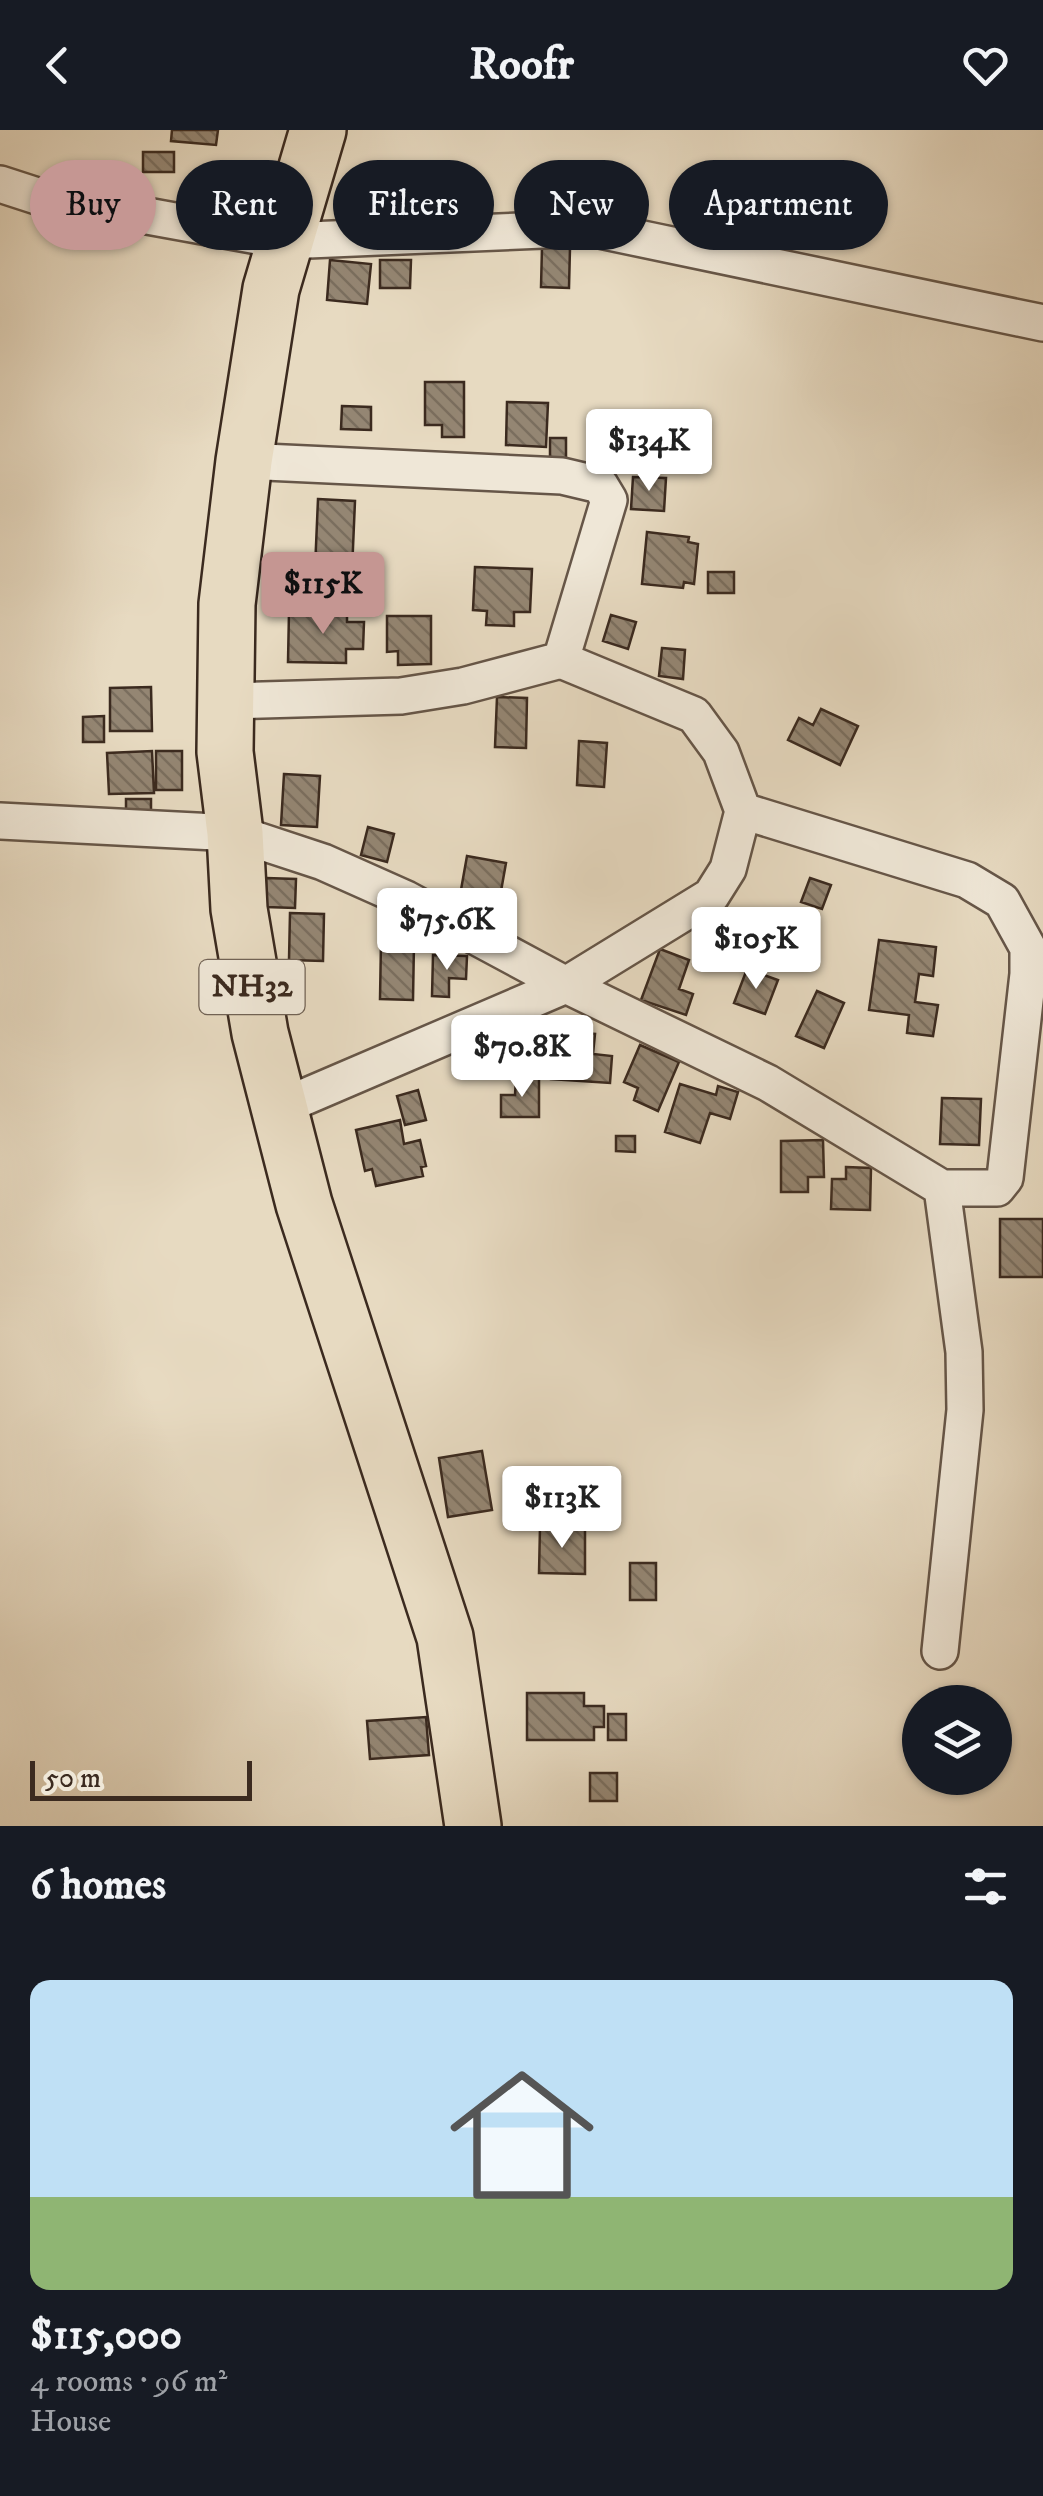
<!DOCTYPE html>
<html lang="en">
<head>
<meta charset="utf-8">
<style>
  body { margin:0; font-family:"IM FELL DW Pica",serif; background:#242831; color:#f1f3f6; height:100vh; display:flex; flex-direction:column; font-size:38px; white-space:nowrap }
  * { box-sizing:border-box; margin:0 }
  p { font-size:32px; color:#9ea1a6 }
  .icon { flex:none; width:55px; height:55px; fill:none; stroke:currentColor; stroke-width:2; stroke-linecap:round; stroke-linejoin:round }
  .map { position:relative; height:1696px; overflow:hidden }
  .details { display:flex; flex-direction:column; background:#171b24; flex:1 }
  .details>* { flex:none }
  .top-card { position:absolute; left:30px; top:30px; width:985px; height:90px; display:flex; gap:20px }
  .tools { position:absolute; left:902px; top:1555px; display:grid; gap:20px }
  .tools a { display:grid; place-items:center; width:110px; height:110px; border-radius:50%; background:#171b24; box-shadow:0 2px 8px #0004; font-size:50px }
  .scale { position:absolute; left:30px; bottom:25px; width:222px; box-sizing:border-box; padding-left:10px; border:5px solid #3b2a1f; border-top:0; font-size:28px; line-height:35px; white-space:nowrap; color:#3b2a1f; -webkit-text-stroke:8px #efe7d7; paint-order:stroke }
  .price { position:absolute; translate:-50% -85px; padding:0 22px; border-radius:10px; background:#fff; color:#222; font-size:32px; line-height:65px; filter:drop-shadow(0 2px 5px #0008) }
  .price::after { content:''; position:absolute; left:50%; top:60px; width:30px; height:22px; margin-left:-15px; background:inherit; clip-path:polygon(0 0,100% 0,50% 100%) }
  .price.active { background:#c59692; color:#111 }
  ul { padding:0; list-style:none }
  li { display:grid; align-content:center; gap:20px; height:530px; padding:0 30px }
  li+li { border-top:2px solid #363941 }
  li span { display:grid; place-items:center; height:310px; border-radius:20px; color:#555 }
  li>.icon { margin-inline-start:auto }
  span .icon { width:180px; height:180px; fill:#fffc; stroke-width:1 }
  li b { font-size:42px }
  h2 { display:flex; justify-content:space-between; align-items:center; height:120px; padding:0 30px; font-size:42px }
  .pill { padding:0 35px; border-radius:45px; background:#171b24; box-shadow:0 2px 8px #0004; font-size:35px; line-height:90px }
  .pill.active { background:#c59692; color:#111 }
  header { display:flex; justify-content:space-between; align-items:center; height:130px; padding:0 30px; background:#171b24; font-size:45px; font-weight:700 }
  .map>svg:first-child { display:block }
  .building { fill:url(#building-back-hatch); stroke:#3b2a1f; stroke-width:2.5 }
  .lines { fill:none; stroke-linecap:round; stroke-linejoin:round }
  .street-casing { stroke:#665648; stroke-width:40 }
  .highway-casing { stroke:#3b2a1f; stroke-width:60 }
  .street { stroke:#efe7d7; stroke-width:35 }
  .highway { stroke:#e7dac1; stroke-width:55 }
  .labels { text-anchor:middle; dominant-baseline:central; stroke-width:8; stroke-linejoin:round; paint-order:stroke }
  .shield { fill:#efe7d7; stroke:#716356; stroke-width:2.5 }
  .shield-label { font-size:32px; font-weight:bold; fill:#3b2a1f }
</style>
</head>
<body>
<header><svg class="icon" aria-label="back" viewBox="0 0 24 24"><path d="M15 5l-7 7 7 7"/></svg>Roofr<svg class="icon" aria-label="heart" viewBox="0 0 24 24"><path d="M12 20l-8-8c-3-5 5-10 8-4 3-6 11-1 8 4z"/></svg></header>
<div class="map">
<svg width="1043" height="1696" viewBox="0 0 1043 1696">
  <defs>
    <pattern id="building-back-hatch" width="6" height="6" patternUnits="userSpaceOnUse" patternTransform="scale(2.5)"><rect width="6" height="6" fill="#948673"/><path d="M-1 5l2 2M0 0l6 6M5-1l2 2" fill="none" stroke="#7a6e5e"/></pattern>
  </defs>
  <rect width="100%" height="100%" fill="#e7dac1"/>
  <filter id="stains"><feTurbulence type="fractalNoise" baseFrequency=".002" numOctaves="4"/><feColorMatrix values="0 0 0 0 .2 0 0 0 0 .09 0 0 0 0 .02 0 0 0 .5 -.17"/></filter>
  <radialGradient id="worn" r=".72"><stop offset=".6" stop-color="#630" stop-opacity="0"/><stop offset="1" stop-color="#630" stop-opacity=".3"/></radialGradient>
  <path class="building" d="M172 0H218L216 15 171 11Z
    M143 22H174V42H143Z
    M542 117 570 118 569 158 541 157Z
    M330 130 371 134 367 174 327 170Z
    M380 130H411L410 158H380Z
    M425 252H464V307H442V295H425Z
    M507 272 548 273 546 317 506 315Z
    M342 276 371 277V300L341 299Z
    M550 308H566V329H550Z
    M633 347 666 348 664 381 631 379Z
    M318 369 355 371 352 441 315 439Z
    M647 402 689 407 688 412 698 414 694 454 684 452 683 458 642 454Z
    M475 437 532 439 530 482H514V496L486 495 487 481 473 480Z
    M708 442H734V463H708Z
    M289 482 347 483V492H364L363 519H346V533L288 532Z
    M611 485 636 492 628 519 603 511Z
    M387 486H431V534L398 535V521L387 522Z
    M662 518 685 520 683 549 659 546Z
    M151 557 152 601H110V558Z
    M497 567 527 568 526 618 495 617Z
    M821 579 858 596 840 635 788 610 799 588 813 595Z
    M104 586V612H83V587Z
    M579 611 607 613 604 657 577 655Z
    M152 621 154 663 109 664 107 623Z
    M156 621H182V660H156Z
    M284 644 320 646 317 697 281 695Z
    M126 669H151V689H126Z
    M368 697 394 704 387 732 361 725Z
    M467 726 506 733 498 778 459 771Z
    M266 748 296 749 295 778 266 777Z
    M810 748 831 755 822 779 801 772Z
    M290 783 324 784 323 831 289 830Z
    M775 794 798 803 786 833 762 824Z
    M879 810 936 817 933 846 919 844 915 872 938 875 933 906 907 903 909 885 869 880Z
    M381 812 414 813 413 870 380 869Z
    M660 819 689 830 679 859 693 864 686 885 641 870Z
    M433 825 467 826 466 849 449 848V867L432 866Z
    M747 839 778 850 765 884 734 873Z
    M817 861 844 873 824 918 796 906Z
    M555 901 595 904 593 924 612 926 610 953 551 949Z
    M640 915 679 932 658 981 634 970 638 958 624 952Z
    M516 948H539V987H501V965H515Z
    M680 954 716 965 718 956 738 962 730 989 710 983 700 1013 665 1002Z
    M418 960 426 990 405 995 397 966Z
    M942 968 981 969 979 1015 940 1014Z
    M400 990 404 1014 420 1010 426 1036 421 1037 423 1046 376 1056 372 1039 365 1041 356 1000Z
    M616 1006H635V1022L616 1021Z
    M823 1010 824 1047H808V1062H781V1011Z
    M846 1037 871 1038 870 1080 831 1079 832 1049H846Z
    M1000 1089H1043V1147H1000Z
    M482 1321 492 1380 448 1387 439 1328Z
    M540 1397 585 1398V1444L539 1443Z
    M630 1433H656V1470H630Z
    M527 1563H584V1576H604V1597H594V1610H527Z
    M608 1584H626V1610H608Z
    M426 1587 429 1625 370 1629 367 1591Z
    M590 1643H617V1671H590Z"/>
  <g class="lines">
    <defs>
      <path id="street" d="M0 54 37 66 285 111 590 98 1043 193
        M244 331 562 346 600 355 609 370 561 530
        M226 571 401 566 463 556 561 530 694 585 721 622 743 681 728 739 711 766 566 855 279 978
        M0 691 235 703 323 732 406 769 566 855 768 953 942 1058H997L1005 1048 1028 844V818L1002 771 967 750 743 681
        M940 1521 965 1280 964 1222 942 1058"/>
      <path id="highway" d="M318 0 271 159 244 331 227 474 225 622 235 703 239 779 260 903 304 1074 445 1507 473 1696"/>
    </defs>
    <use href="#street" class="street-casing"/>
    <use href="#highway" class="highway-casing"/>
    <use href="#street" class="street"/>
    <use href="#highway" class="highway"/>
  </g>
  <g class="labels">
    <rect class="shield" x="199.5" y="830" width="105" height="54" rx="8"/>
    <g class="shield-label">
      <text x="252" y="857">NH32</text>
    </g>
  </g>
  <rect width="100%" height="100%" filter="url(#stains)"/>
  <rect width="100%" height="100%" fill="url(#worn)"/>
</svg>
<div class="tools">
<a><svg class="icon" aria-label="layers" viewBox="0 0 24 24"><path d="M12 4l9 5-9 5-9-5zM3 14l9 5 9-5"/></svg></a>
</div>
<div class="scale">50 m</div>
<b class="price" style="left:649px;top:364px">$134K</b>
<b class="price active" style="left:323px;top:507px">$115K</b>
<b class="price" style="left:447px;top:843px">$75.6K</b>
<b class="price" style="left:756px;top:862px">$105K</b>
<b class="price" style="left:522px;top:970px">$70.8K</b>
<b class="price" style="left:562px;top:1421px">$113K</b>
<div class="top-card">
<a class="pill active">Buy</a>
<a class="pill">Rent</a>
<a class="pill">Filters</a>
<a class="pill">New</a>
<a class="pill">Apartment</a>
</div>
</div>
<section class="details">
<h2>6 homes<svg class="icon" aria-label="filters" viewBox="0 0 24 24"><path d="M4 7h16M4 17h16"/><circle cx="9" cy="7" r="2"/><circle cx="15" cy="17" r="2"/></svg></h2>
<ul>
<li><span style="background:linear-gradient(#bfe0f5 70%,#8fb573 0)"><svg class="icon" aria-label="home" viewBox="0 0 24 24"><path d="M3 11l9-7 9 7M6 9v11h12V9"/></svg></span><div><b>$115,000</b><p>4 rooms · 96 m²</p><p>House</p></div></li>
</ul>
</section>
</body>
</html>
